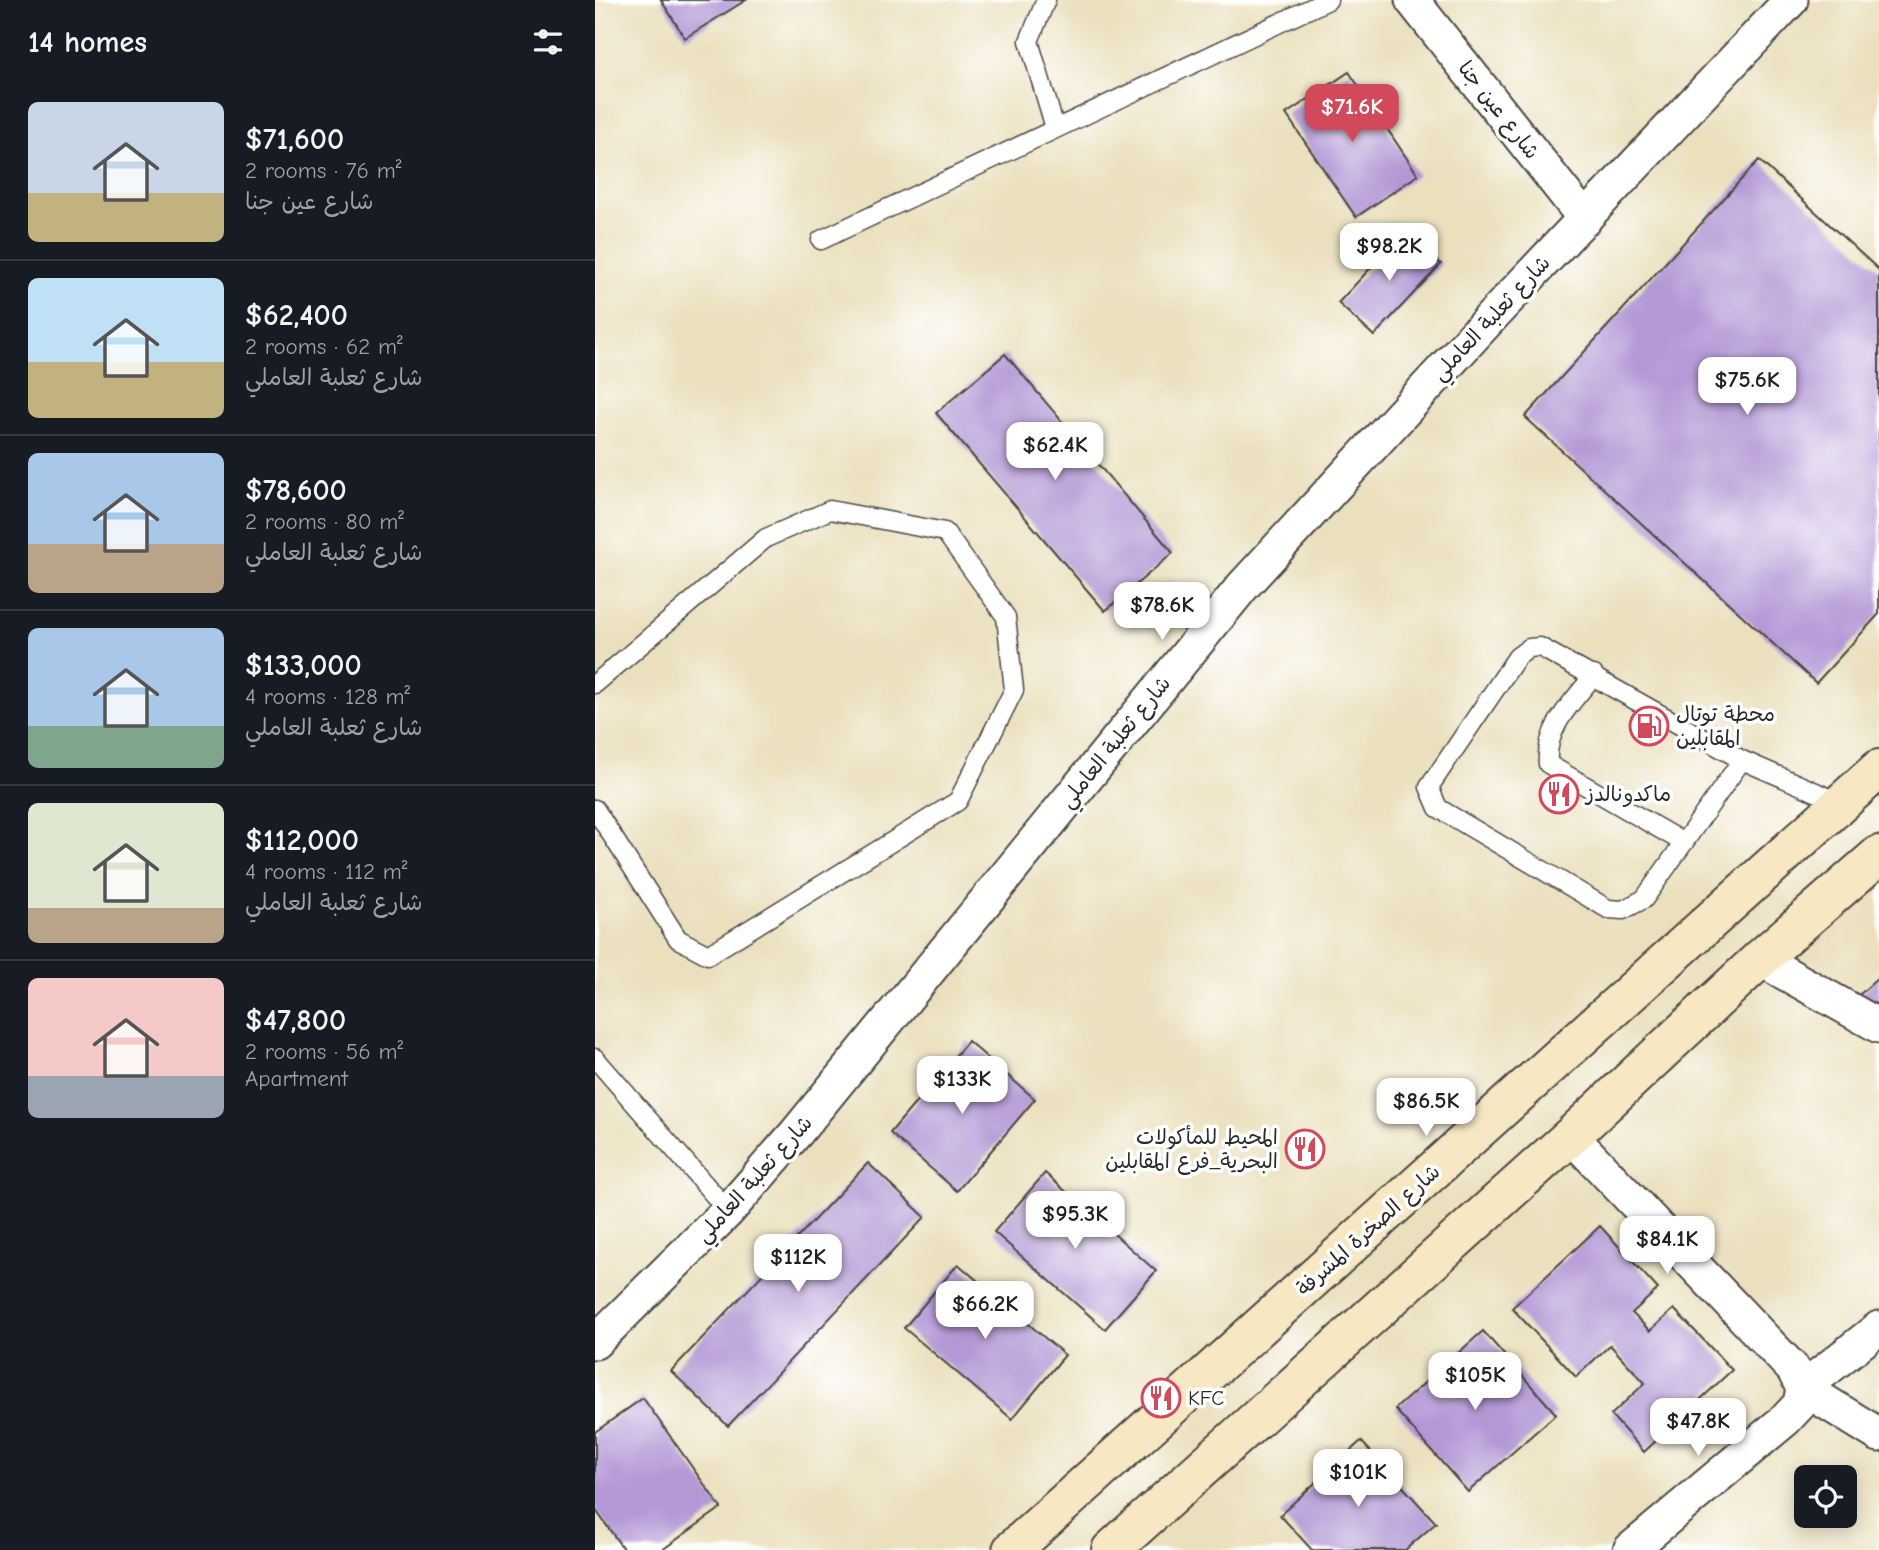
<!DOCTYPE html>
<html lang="en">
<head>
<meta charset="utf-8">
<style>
  body { margin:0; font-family:"Comic Neue","Playpen Sans Arabic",sans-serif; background:#20242c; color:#f1f3f6; height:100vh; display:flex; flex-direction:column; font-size:26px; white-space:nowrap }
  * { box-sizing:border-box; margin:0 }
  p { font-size:23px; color:#9ea1a6 }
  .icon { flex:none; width:38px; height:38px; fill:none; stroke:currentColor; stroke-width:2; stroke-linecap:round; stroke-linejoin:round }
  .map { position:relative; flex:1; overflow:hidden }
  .sheet { display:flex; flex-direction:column; background:#171b24; width:595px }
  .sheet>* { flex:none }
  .tools { position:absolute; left:1199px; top:1465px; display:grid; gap:14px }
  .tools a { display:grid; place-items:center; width:63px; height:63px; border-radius:10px; background:#171b24; box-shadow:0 4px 18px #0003; font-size:35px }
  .price { position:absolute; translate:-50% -60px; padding:0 16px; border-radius:14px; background:#fff; color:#222; font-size:23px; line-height:46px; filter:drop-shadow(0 2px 4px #0008) }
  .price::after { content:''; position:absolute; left:50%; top:42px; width:21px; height:16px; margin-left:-10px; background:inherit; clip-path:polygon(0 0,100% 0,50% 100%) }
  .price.selected { background:#d1495b; color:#fff }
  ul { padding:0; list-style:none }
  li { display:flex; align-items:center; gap:21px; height:175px; padding:0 28px }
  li+li { border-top:2px solid #363941 }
  li span { display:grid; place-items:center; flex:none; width:196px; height:140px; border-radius:10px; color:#555 }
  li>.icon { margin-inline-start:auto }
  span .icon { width:84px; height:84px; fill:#fffc; stroke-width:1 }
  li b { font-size:30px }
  h2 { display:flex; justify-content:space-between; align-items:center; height:84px; padding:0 28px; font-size:30px }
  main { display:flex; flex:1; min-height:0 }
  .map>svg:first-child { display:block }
  .building { fill:#b398d5 }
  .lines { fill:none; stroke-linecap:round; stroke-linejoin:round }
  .service-casing { stroke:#484641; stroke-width:21 }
  .minor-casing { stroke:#484641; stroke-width:37 }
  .secondary-casing { stroke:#484641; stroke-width:42 }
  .service { stroke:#fff; stroke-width:18 }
  .minor { stroke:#fff; stroke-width:33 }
  .secondary { stroke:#f7e8c3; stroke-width:38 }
  .labels { text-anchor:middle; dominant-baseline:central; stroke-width:7; stroke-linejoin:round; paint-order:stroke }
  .street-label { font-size:21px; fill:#2b2b2b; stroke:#fff }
  .poi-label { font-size:21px; fill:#2b2b2b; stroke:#fff; text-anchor:start }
</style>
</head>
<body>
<main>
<section class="sheet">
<h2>14 homes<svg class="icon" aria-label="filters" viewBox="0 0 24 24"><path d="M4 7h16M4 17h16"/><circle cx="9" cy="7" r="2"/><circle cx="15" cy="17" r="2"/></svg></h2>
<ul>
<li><span style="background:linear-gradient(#c9d6e8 65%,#c2b280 0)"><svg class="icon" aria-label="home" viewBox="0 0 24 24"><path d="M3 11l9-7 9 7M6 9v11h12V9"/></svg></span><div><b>$71,600</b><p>2 rooms · 76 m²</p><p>شارع عين جنا</p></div></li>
<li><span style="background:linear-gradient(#bfe0f5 60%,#c2b280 0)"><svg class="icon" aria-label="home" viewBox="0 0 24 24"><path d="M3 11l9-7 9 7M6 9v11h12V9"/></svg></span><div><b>$62,400</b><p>2 rooms · 62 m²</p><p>شارع ثعلبة العاملي</p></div></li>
<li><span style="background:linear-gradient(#a9c7e8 65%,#b9a48a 0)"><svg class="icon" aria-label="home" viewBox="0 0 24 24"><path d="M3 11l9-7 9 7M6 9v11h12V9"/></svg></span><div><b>$78,600</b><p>2 rooms · 80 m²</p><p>شارع ثعلبة العاملي</p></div></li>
<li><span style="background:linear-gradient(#a9c7e8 70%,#7fa58c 0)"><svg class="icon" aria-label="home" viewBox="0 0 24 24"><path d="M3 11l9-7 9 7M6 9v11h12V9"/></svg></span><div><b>$133,000</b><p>4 rooms · 128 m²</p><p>شارع ثعلبة العاملي</p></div></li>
<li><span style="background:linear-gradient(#dfe7d0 75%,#b9a48a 0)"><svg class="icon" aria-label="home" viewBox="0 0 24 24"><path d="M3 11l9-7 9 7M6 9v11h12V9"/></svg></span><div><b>$112,000</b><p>4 rooms · 112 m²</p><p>شارع ثعلبة العاملي</p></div></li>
<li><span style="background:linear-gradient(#f6c9c9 70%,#9aa5b1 0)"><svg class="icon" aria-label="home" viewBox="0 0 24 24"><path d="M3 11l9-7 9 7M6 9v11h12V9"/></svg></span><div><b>$47,800</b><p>2 rooms · 56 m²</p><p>Apartment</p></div></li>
</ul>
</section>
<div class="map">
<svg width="1284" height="1550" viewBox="0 0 1284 1550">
  <rect width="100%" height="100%" fill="#fff"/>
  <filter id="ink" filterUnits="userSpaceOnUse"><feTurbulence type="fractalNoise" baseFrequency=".0143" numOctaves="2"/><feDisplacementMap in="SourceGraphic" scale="14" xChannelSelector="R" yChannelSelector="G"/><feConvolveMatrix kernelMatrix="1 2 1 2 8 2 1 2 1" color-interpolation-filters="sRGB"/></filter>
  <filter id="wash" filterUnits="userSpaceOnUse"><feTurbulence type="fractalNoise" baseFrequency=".00686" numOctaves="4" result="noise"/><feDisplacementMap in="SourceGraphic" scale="28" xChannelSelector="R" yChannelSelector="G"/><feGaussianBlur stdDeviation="1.57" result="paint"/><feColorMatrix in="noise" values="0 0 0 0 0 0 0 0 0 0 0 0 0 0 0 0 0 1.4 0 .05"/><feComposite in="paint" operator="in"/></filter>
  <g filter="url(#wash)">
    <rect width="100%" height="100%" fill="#ebe0be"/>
    <g id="blocks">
      <path class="building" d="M66 0H151L90 38Z
        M754 72 823 175 761 217 691 114Z
        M1164 160 1284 270V614L1221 683 930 417Z
        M810 231 846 264 779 336 743 303Z
        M410 354 578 553 510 611 341 413Z
        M1284 977V1007L1263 996Z
        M373 1041 440 1099 362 1191 295 1133Z
        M273 1163 330 1217 133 1426 76 1371Z
        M450 1173 561 1271 510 1329 399 1232Z
        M1005 1226 1063 1289 1037 1313 1055 1331 1079 1309 1137 1370 1049 1452 1016 1415 1050 1383 1015 1345 981 1377 917 1308Z
        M363 1264 470 1355 417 1419 309 1328Z
        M888 1331 961 1414 873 1492 800 1409Z
        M48 1398 126 1508 67 1550H29L0 1509V1432Z
        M766 1441 841 1523 810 1550H717L685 1515Z"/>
    </g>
  </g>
  <g filter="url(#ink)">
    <use href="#blocks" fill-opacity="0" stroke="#484641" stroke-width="2"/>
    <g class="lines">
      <defs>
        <path id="service" d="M451 0 434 41 460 128
          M226 240 733 0
          M999 675C977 703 950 727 953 764L1089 843
          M0 684 171 538 235 510 350 532 411 617 419 690 363 801 113 955 83 939 0 809
          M1147 760 1049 899 1028 910 1013 909 843 808 834 787 922 657 934 648 945 647 1147 760 1246 803
          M0 1058 133 1211"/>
        <path id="minor" d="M817 0 990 219
          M1165 959 1284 1026
          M976 1136 1198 1369 1208 1388 1284 1435
          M0 1342 133 1211 202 1132 648 586 899 314 1196 0
          M1035 1550 1191 1419 1205 1404 1208 1388 1284 1328"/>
        <path id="secondary" d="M417 1550 1284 769
          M516 1550 976 1136 1165 959 1284 855"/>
      </defs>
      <use href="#service" class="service-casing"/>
      <use href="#minor" class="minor-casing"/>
      <use href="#secondary" class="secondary-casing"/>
      <use href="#service" class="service"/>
      <use href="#minor" class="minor"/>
      <use href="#secondary" class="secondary"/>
    </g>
  </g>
  <defs>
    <symbol id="fuel-ring" viewBox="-11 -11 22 22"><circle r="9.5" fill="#fff" stroke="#d1495b" stroke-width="1.5"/><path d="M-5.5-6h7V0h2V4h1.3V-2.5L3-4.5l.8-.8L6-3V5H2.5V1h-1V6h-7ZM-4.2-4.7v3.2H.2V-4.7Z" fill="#d1495b"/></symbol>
    <symbol id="restaurant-ring" viewBox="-11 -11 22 22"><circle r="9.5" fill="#fff" stroke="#d1495b" stroke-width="1.5"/><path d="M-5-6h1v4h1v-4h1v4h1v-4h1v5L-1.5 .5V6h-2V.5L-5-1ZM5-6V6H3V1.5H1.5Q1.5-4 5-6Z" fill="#d1495b"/></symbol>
  </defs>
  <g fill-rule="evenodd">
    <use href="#fuel-ring" x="1032" y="704" width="44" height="44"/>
    <use href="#restaurant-ring" x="942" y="772" width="44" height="44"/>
    <use href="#restaurant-ring" x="688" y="1127" width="44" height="44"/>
    <use href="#restaurant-ring" x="544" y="1376" width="44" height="44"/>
  </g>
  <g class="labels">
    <g class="street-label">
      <text transform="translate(904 110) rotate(52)">شارع عين جنا</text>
      <text transform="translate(896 318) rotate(-47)">شارع ثعلبة العاملي</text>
      <text transform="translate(520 742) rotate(-51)">شارع ثعلبة العاملي</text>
      <text transform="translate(159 1179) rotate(-48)">شارع ثعلبة العاملي</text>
      <text transform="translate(773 1230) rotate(-42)">شارع الصخرة المشرفة</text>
    </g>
    <g class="poi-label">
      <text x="1081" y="714">محطة توتال<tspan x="1081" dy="24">المقابلين</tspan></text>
      <text x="991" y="794">ماكدونالدز</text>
      <text x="683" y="1137" text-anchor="end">المحيط للمأكولات<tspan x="683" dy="24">البحرية_فرع المقابلين</tspan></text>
      <text x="593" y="1398">KFC</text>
    </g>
  </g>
</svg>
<div class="tools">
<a><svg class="icon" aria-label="locate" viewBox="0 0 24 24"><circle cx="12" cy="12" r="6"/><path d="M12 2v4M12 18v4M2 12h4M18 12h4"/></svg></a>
</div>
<b class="price selected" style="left:757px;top:144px">$71.6K</b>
<b class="price" style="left:794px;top:283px">$98.2K</b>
<b class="price" style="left:1152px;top:417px">$75.6K</b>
<b class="price" style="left:460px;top:482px">$62.4K</b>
<b class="price" style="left:567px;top:642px">$78.6K</b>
<b class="price" style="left:367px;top:1116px">$133K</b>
<b class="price" style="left:831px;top:1138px">$86.5K</b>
<b class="price" style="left:480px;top:1251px">$95.3K</b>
<b class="price" style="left:1072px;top:1276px">$84.1K</b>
<b class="price" style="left:203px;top:1294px">$112K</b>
<b class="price" style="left:390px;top:1341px">$66.2K</b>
<b class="price" style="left:880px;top:1412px">$105K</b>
<b class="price" style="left:1103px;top:1458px">$47.8K</b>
<b class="price" style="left:763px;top:1509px">$101K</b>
</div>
</main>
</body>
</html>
